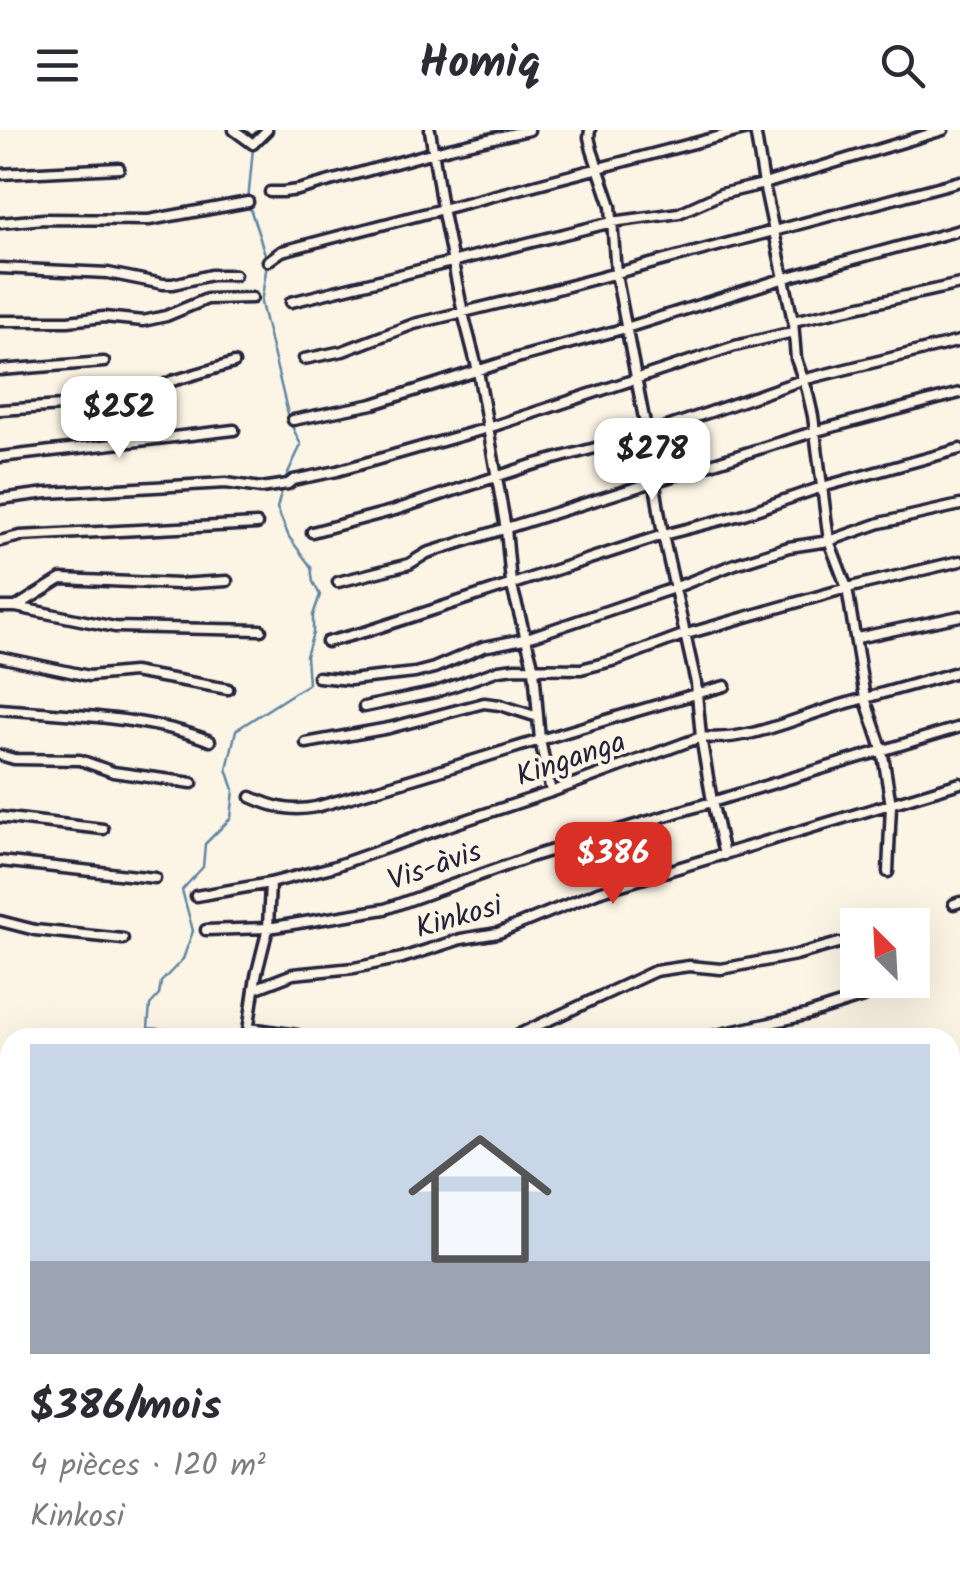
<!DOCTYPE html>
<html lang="fr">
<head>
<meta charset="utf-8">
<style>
  body { margin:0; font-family:Kalam,sans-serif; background:#f2f2f3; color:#2b2b33; height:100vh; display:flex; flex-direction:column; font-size:38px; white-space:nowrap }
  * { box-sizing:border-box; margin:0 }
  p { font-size:32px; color:#7c7c81 }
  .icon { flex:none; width:55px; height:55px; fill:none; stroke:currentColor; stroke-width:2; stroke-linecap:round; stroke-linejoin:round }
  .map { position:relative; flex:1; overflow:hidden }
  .details { position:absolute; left:0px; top:898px; width:960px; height:552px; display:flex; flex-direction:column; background:#fff; border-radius:30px 30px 0 0; box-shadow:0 10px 40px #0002 }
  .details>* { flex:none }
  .needle { width:65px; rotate:336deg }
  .fabs { position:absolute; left:840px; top:778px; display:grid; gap:20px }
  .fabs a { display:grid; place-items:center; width:90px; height:90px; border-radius:0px; background:#fff; box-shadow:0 10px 40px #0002; font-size:50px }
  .price { position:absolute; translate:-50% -85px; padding:0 22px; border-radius:20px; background:#fff; color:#222; font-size:32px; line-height:65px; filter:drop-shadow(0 2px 5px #0008) }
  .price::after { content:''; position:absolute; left:50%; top:60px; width:30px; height:22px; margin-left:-15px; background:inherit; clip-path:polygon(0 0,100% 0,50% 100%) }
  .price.selected { background:#d93025; color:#fff }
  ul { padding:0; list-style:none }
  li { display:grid; align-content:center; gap:20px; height:530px; padding:0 30px }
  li+li { border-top:2px solid #e1e1e2 }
  li span { display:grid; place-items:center; height:310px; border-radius:0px; color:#555 }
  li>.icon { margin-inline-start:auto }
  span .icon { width:180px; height:180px; fill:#fffc; stroke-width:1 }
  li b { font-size:42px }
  header { display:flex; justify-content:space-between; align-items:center; height:130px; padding:0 30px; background:#fff; font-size:45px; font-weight:800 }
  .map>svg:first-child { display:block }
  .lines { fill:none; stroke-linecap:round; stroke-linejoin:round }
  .stream { stroke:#6186a5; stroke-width:2.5 }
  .minor-casing { stroke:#22223b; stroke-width:15 }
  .minor { stroke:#fcf5e5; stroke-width:8 }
  .labels { text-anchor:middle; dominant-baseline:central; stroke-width:8; stroke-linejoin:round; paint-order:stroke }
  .street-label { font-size:30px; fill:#22223b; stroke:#fcf5e5 }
</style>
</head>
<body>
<header><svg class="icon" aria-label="menu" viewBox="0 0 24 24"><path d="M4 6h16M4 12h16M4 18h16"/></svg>Homiq<svg class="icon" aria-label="search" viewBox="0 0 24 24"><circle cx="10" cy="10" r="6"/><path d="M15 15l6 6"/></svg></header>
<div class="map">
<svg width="960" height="1449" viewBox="0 0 960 1449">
  <rect width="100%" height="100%" fill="#fcf5e5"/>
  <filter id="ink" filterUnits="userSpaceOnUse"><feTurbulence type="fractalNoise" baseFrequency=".01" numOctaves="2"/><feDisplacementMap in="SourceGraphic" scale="20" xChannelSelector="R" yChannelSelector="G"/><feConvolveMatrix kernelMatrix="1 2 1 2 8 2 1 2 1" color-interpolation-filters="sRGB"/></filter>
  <g filter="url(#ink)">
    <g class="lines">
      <path class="stream" d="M253 18 248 72 266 127
        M267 134 261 173 290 292 301 315 284 351
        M178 908 166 899 148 898 150 875 159 865 161 852 183 829 193 801 182 760 203 737 205 714 231 688 234 660 227 639 236 600 308 554 306 526 313 503V485L320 465 313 452 311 437 289 407 277 378 282 359
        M183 1440 187 1449"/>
      <defs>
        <path id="minor" d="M234 0 253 14 267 0
          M430 0 442 78 463 183 478 241 506 399 511 453 534 539 540 610 551 662
          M590 0 589 7 592 20 611 76 616 144 647 304 663 405 696 553 701 607 712 671 724 725
          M755 0 764 54 793 191 796 229 807 260 813 286 829 411 847 458 865 568 882 619 891 675 888 742
          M0 44 119 38
          M270 62H283L298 60 449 18 529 0
          M0 93 44 89 149 90 248 72
          M268 131 282 121 744 0
          M0 138 108 143 163 154H173L211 145H235
          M291 172 612 92 679 83 721 64 764 54 943 0
          M0 191H68L104 187 143 191 166 186 207 169 252 168
          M793 191 960 154
          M304 229 343 221 414 194 546 162 960 51
          M0 240 104 232
          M0 280 109 273 141 265 172 251 234 233
          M293 290 373 274 517 228 626 198 785 148 960 100
          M0 327 234 300
          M0 369 47 363 226 353 261 358 288 354 293 350 337 341 488 298 735 216 793 202
          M312 402 395 380 532 335 647 304 802 250 960 211
          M0 411 20 406 257 394
          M338 452 409 434 427 423 813 302 960 263
          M0 477H16L61 449 178 454 227 451
          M16 477 115 497 261 500
          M857 508 960 486
          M327 512 368 501 663 405 741 385 822 357 960 319
          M0 527 89 546 133 542 228 559
          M318 547 350 550 415 543 434 538 483 517 524 509 674 458 735 434 789 417 829 411 880 393 960 375
          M364 577 436 562 499 540 515 538 581 539 616 530 683 505 847 458 960 431
          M0 579C62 584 153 587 210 611
          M306 613 389 598 484 573 500 575 538 587
          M0 625 14 629 80 630 113 642 192 653
          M251 667C273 677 291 682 316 677 453 639 587 593 725 556
          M0 687 103 699
          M0 731 155 748
          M196 766 270 753 332 737 457 693 551 662 701 607C745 612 789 591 831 578 874 565 917 554 960 541
          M954 774 960 772
          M0 791 35 800 123 809
          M206 800 268 798 385 779 533 726 960 597
          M254 859 293 844 354 838 402 828 461 809 498 803 598 762 960 653
          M250 898 297 905
          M247 908 256 846 268 798 270 753
          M511 908 655 841 689 836 721 839 796 825 839 813
          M703 908 806 885 863 867
          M950 988 960 1003
          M0 995 10 990
          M0 1047 10 1041
          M950 1053 960 1052
          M950 1119 960 1118
          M950 1177H960
          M950 1242 960 1241
          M0 1267 10 1257
          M950 1306 960 1305
          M950 1370 960 1367
          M0 1373 10 1386
          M950 1400 960 1398
          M30 1440 32 1449
          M431 1440H453
          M462 1440 491 1447 526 1449
          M723 1440 724 1449
          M677 1442 693 1440
          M578 1449 590 1448"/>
      </defs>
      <use href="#minor" class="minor-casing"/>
      <use href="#minor" class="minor"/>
    </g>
  </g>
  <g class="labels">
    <g class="street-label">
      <text transform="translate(571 630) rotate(-19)">Kinganga</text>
      <text transform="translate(435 737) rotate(-19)">Vis-àvis</text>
      <text transform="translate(459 788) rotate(-16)">Kinkosi</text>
    </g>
  </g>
</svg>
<div class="fabs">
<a><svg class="needle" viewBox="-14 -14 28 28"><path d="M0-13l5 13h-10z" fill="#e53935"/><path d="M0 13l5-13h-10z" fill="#7c7c81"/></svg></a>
</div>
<b class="price" style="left:119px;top:331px">$252</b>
<b class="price" style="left:652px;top:373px">$278</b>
<b class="price selected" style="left:613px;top:777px">$386</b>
<section class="details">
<ul>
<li><span style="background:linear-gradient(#c9d6e8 70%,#9aa5b1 0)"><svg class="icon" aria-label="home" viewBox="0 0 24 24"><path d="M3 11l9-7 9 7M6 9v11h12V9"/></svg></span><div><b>$386/mois</b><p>4 pièces · 120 m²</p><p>Kinkosi</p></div></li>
</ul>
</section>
</div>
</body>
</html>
